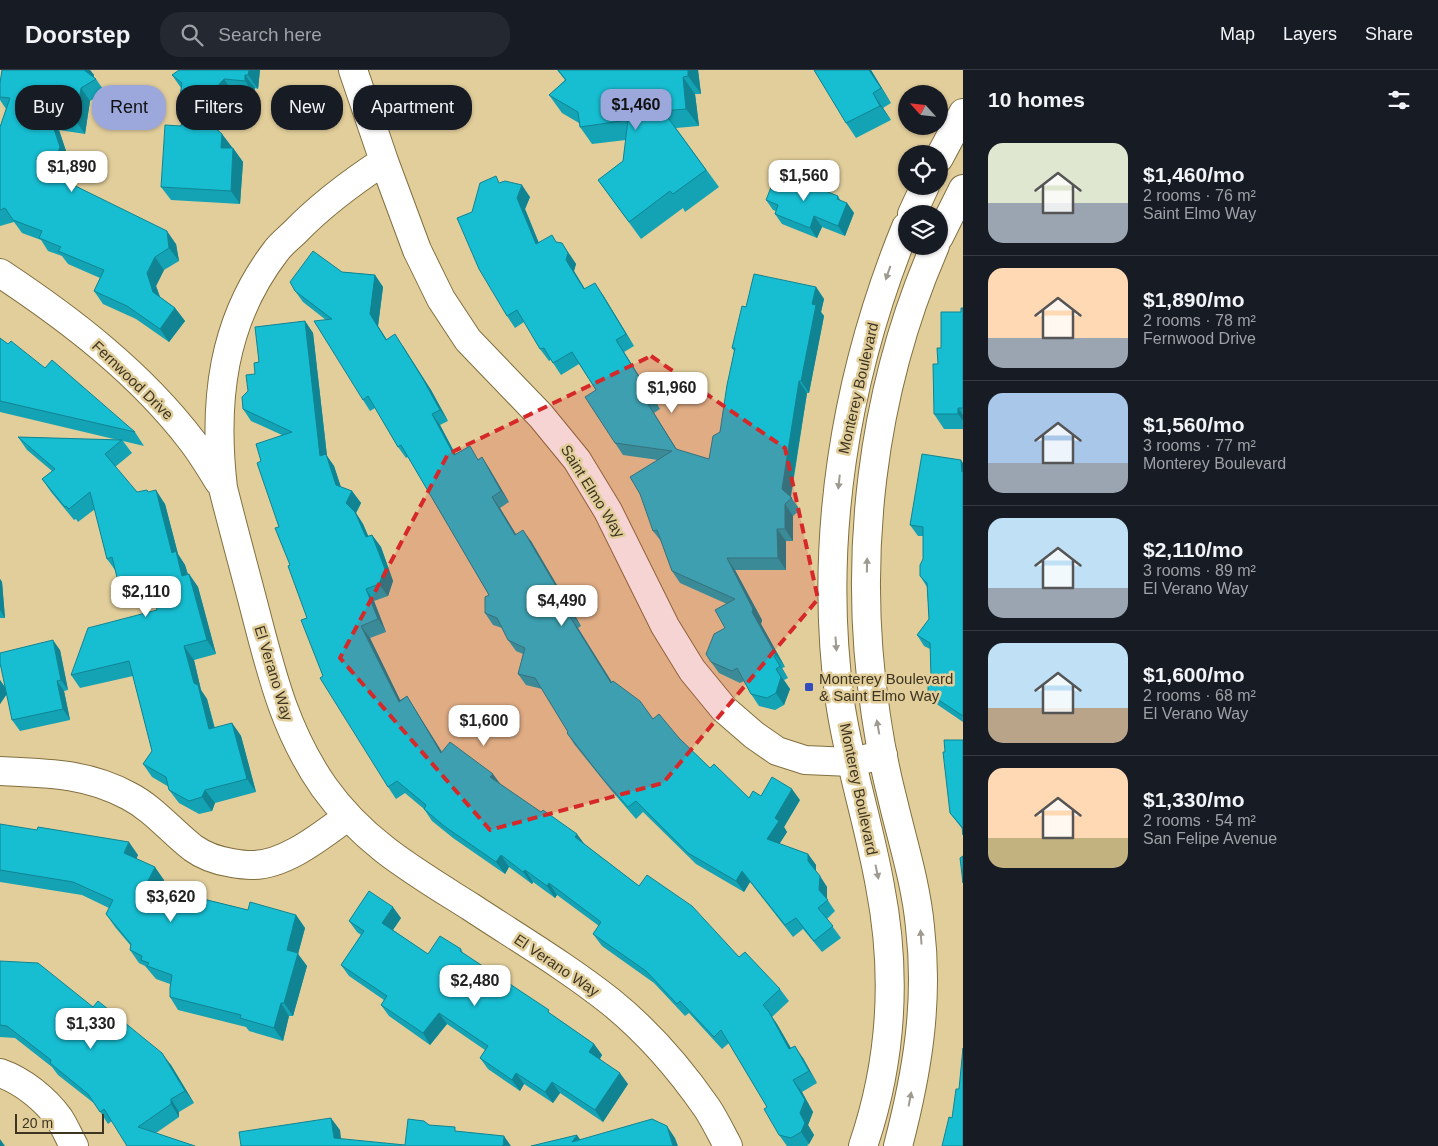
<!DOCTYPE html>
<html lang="en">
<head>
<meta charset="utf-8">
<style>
  body { margin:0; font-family:Helvetica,sans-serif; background:#242831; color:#f1f3f6; height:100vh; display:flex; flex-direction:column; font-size:19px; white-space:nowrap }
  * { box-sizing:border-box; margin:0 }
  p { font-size:16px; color:#9ea1a6 }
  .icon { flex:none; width:28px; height:28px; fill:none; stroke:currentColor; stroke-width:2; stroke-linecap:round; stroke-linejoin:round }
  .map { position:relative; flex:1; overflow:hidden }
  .panel { display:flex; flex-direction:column; background:#171b24; width:475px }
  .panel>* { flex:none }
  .top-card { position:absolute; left:15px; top:15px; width:475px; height:45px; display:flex; gap:10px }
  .needle { width:32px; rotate:297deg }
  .fabs { position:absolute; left:898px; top:15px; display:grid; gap:10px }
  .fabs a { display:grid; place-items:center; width:50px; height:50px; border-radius:50%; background:#171b24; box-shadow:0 1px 4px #0004; font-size:25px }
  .scale { position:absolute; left:15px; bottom:12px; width:89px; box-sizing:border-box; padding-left:5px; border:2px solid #3d3521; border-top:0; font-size:14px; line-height:18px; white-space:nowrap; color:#3d3521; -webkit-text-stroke:4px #e2ce9b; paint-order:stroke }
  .price { position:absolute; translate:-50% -42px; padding:0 11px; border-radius:10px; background:#fff; color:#222; font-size:16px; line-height:32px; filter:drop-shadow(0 1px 2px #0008) }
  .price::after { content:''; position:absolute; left:50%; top:30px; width:15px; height:11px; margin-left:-8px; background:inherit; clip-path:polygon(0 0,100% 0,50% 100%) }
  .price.active { background:#9ca8dc; color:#111 }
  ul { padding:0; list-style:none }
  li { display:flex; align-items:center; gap:15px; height:125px; padding:0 25px }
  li+li { border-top:1px solid #363941 }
  li span { display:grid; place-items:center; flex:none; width:140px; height:100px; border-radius:15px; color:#555 }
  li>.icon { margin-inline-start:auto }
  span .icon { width:60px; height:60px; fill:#fffc; stroke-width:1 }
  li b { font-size:21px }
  h2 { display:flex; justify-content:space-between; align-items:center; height:60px; padding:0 25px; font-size:21px }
  .tag { padding:0 18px; border-radius:20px; background:#171b24; box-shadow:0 1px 4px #0004; font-size:18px; line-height:45px }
  .tag.active { background:#9ca8dc; color:#111 }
  header { display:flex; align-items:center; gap:30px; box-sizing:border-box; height:70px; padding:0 25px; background:#171b24; border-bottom:1px solid #363941 }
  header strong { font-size:24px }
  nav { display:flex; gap:28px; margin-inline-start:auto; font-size:18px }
  .search { width:350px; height:45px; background:#242831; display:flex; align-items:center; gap:12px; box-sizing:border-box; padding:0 18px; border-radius:20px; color:#9ea1a6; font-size:19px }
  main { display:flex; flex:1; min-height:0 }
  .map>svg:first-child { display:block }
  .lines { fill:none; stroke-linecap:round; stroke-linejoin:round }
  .minor-casing { stroke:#816f3f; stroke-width:30 }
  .major-casing { stroke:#816f3f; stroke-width:30 }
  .minor { stroke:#fff; stroke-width:28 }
  .major { stroke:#fff; stroke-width:28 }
  .wall { fill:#14a3b4 }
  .shaded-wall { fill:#108492 }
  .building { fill:#17bdd1; stroke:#108492 }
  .oneway { fill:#9e9a90 }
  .marked { fill:#d62828; fill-opacity:0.2; stroke:#d62828; stroke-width:4; stroke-dasharray:10 6; stroke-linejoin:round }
  .poi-dot { fill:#334cbd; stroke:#e2ce9b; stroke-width:2 }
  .labels { text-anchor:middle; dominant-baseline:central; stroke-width:5; stroke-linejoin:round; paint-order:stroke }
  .street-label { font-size:15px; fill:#3d3521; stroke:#e2ce9b }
  .poi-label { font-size:15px; fill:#3d3521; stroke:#e2ce9b; text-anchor:start }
</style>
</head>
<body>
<header>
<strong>Doorstep</strong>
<div class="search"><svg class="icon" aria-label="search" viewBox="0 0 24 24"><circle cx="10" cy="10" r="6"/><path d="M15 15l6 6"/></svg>Search here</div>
<nav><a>Map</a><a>Layers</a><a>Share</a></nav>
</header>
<main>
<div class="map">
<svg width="963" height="1076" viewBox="0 0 963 1076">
  <rect width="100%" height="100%" fill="#e2ce9b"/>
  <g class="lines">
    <defs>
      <path id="minor" d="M353 0 384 91 417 180 441 229 468 270 541 346 577 390 608 441 665 556 692 600 724 639 754 665 777 681 805 690 851 692 883 685
        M384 91C352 112 322 134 295 162 289 168 281 174 276 181 222 251 213 332 223 418 234 462 246 505 257 548 273 610 287 664 324 717 364 773 414 801 471 837 518 868 567 897 611 932 648 962 680 999 707 1038 715 1050 721 1063 728 1076
        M0 203C71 250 140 303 192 371 202 384 211 399 219 412
        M0 701C46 703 87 703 129 726 154 739 171 761 193 778 204 786 219 791 232 793 238 794 245 795 251 795 284 796 321 766 347 747
        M0 1003C23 1011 45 1029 59 1048 65 1057 69 1067 74 1076"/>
      <path id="major" d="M939 88 963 43
        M912 144 925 116
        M939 167 963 119
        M863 1076C892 991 897 904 880 816 869 754 849 694 840 632 818 472 845 306 906 157
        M898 1076C917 1003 929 933 920 857 916 813 902 770 892 727 885 700 880 673 876 646 852 489 871 322 935 176"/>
    </defs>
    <use href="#minor" class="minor-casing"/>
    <use href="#major" class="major-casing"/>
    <use href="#minor" class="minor"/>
    <use href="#major" class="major"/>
  </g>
  <path class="wall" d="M2 0H90L94 5 93 7 96 9 105 22 90 31 85 64 59 60 69 90 62 110 176 174 179 191 164 200 156 216 160 227 175 238 185 251 169 272 136 249 103 234 94 221 100 208 68 194 62 186 48 181 41 170 22 163 14 152 0 156V57L6 39 0 30V13Z
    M260 0 258 19 255 18 254 25 233 22 221 37 218 60 222 64 232 78H233L243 92 240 134 171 130 161 117 181 56 184 33 180 27 181 18 172 5Z
    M557 0H698L701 24H695L699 56 676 58 719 117 685 142 683 138 641 169 598 110 623 91 626 70 592 74 580 57 579 53 562 43 549 25 565 10Z
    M814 0H871L891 33 883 38 891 50 856 68 846 53Z
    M501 113 530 127 525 139 539 173 557 172 570 185 576 194 574 201 585 219 603 225 634 276 624 282 660 339 654 343 677 380 709 389 720 362 734 281 732 278 746 237 816 217 824 229 821 242 824 246 809 323H807L791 427 800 440 793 446V471H786V500H735L762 550 761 554 785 597 782 598 788 608 784 610 790 619 784 635 775 640 759 636 751 624 744 611 740 613 719 603 711 592 725 558 727 534 680 513 672 501 661 471 653 461 658 390 623 385 615 373 596 320 579 294 561 305 551 290 549 291 540 279 524 252 515 258 507 246 472 142Z
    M838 126 841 131 847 133 854 143 845 166 822 157 817 168 782 154 775 144 776 141 773 140 766 130Z
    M342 202 375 205 383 217 378 256 387 270 403 276 431 320 448 351 440 355 456 385 479 389 482 387 489 398 509 432 500 438 516 464 531 471 581 556 578 558 612 612 653 649 679 668 710 698 749 728 761 726 800 730 784 757 787 762 779 774 808 784 816 795V801L827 817V829L835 841 827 849 841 868 822 882 803 859 793 867 750 812 744 822 696 794 643 742 636 749 611 720 574 674 567 663 568 662 542 619 526 615 518 604 523 584 516 581 508 570 502 558 493 555 485 543 489 525 408 387 406 388 398 377 375 338 370 341 363 330 326 250 303 232 295 221Z
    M963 238V359H944L934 344 941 278Z
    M305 251 313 263 327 386 334 396 341 417 352 421 361 433 356 443 363 454 368 466 372 465 381 477 393 511 388 526 374 531 386 562 370 568 400 630 407 626 415 639 442 682 501 715 584 774 639 816 739 887 780 919 789 931 772 947 777 954 791 978 803 988 817 1013 802 1022 813 1042 808 1055 814 1065 809 1074 807 1076H787L779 1065 767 1037 729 973 722 979 689 943 685 946 654 913 602 876 593 864 599 856 557 825 555 828 533 812 532 814 509 797 505 804 453 768 432 751 424 739 405 723 396 729 388 717 323 606 307 548 279 457 261 391 282 365 251 351 243 339 248 321 259 292Z
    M0 268 8 274 45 298 135 362 144 376 123 371 132 383 115 397 137 422H149L165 434 178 484 185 495 188 504H189L198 517 216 584 194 590 201 620 207 629 215 658 232 653 241 666 256 722 215 733 212 741 199 744 179 733 169 720V717L152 707 143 694 152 681 133 606 80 618 71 605 157 540 156 534 130 536 121 523 115 500 107 489 95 439 78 452 76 449 74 450 51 422 42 409 52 401 27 380 18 367 118 370 0 342Z
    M963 393V652L935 633 928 623 931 605 930 579 924 576 917 565 929 549 927 517 920 506 923 489V466H918L910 455Z
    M0 509 2 512 5 548H0Z
    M60 580 68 620 64 621 70 650 20 661 12 650 7 624 0 634V610L5 617Z
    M945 682 963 760 950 743Z
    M0 754 138 785 136 789 164 810 160 818 248 840 296 845 305 858 298 884 307 896 293 946H289L283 971 249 961 246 957 178 940 170 927V914L156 909 145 896 139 893 130 880 131 876 115 857 106 844 109 838 82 825 0 812Z
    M401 848 393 860 428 884 461 879 463 883 594 974 602 985 600 989 628 1014 603 1052 560 1023 553 1033 524 1014 520 1021 488 999 480 988 485 980 447 954 430 975 389 946 381 935 384 930 349 906 341 895 361 865 357 862 349 851Z
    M0 891 93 937 171 995 194 1033 179 1042V1047L156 1063 112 1051 108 1054 95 1034 58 1005 52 997 15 968 0 967Z"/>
  <path class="shaded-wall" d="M84 0H90L94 5 93 10Z
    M249 0H260L258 19 248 5Z
    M688 0H698L701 24 688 6Z
    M869 0H871L891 33Z
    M245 5 255 18 254 25 245 11Z
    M683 7 695 24 699 56 686 39Z
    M224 9 233 22 221 37 218 65 208 52 211 23Z
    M81 18 90 31 85 64 76 51Z
    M873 23 891 50 880 36Z
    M50 47 59 60 69 90 60 117 51 104Z
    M222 64 232 77 231 91 221 78Z
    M233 78 243 92 240 134 231 121Z
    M522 115 530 127 525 139 544 186 536 174 517 128Z
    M847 133 854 143 845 166 838 156Z
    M814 146 822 157 817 168 810 158Z
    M167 161 176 174 179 191 169 178Z
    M562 173 576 194 574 201 592 231 584 219 566 190Z
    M155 187 164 200 156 216 163 235 153 222 147 203Z
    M375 205 383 217 378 256 394 281 386 270 370 244Z
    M595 213 603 225 634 276 626 264Z
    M816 217 824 229 821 242 824 246 809 323 801 311 812 234Z
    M175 238 185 251 169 272 160 259Z
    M305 251 313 263 327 386 334 396 344 427 336 415 320 386Z
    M395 264 431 320 448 351 440 340Z
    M616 270 624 282 660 339 652 328Z
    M799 311 807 323 790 429 782 419Z
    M646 331 654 343 684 391 676 379Z
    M958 338 963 345V351L958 344Z
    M432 344 440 355 462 397 454 385Z
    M482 387 489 398 509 432 501 421Z
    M961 390 963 393V404L962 402Z
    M156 420 165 434 178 484 185 495 192 519 182 506 172 483Z
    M352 421 361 433 356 443 363 454 374 479 366 467 346 433Z
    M492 427 500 438 523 476 515 465Z
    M785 434 793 446V471L785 459Z
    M777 459 786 471V500L778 488Z
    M523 460 531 471 581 556 573 545Z
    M372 465 381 477 393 511 388 526 379 514Z
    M727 488 735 500 762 550 761 554 785 597 776 585 752 542Z
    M189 504 198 517 216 584 207 570Z
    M0 509 2 512 5 548 0 540Z
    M366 519 374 531 386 562 378 549Z
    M570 547 578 558 619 624 611 613Z
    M361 556 370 568 407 644 399 632Z
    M53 570 60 580 68 620 61 610Z
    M184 576 194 590 201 620 207 629 218 673 209 659 194 613Z
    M774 586 782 598 788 608 780 596Z
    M776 599 790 619 784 635 776 623Z
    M0 610 8 622 0 634Z
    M57 611 64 621 70 650 63 639Z
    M407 626 415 639 450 695 441 683Z
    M232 653 241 666 256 722 247 709Z
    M493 704 502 716 490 707Z
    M792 719 800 730 784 757 787 762 775 781 767 769 775 748Z
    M205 720 215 733 212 741 202 727Z
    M577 764 586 776 575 767Z
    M129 772 138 785 133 796 124 783Z
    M808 784 816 795V802L808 791Z
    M501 785 509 797 505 804 496 792Z
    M155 797 164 810 155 828 146 815Z
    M525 800 533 812 532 814 523 802Z
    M742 801 750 812 744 822 736 811Z
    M820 806 827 817V831L819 820Z
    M549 813 557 825 555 828 547 816Z
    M393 837 401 848 390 864 382 853Z
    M296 845 305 858 298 884 307 896 293 946 284 933 287 880Z
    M281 933 289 946 283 971 274 958Z
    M769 942 777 954 798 991 789 979Z
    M439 943 447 954 430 975 423 963Z
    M594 974 602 985 597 993 589 982Z
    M795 976 803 988 817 1013 809 1001Z
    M162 983 171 995 194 1033 185 1021Z
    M516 1003 524 1014 520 1021 512 1010Z
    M620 1003 628 1014 603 1052 595 1040Z
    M793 1010 802 1022 813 1042 808 1055 814 1065 809 1074 801 1062Z
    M552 1012 560 1023 553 1033 545 1022Z
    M171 1029 179 1042V1047L171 1034Z
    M331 1048 340 1060 342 1076 334 1068Z
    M667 1056 675 1068 678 1076H673Z
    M577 1065 585 1076 572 1072Z
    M504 1066 511 1076H503Z
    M0 1069 5 1076H0Z"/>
  <path class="building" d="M2 0H84L96 9 81 18 76 51 50 47 60 77 51 104 167 161 169 178 155 187 147 203 153 222 175 238 160 259 127 236 94 221 104 200 58 181 61 177 39 168 42 161 13 150 5 138 0 140V57L10 28 0 27V13Z
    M179 0H249L248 5H245V11L224 9 211 23 208 52 222 64 221 78H233L231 121 161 117 165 55 181 56 185 25 183 28 180 27 182 13 172 5Z
    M558 0H688V6L683 7 686 39 663 41 706 100 673 124 670 121 629 152 598 110 623 91 628 50 580 57 578 42 549 25 566 10Z
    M814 0H869L881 18 873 23 880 36 846 53Z
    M777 102 838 126 837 129 847 133 838 156 814 146 810 158 775 144 778 135 766 130Z
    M496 106 499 113 505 111 522 115 517 128 536 174 552 165 556 172 562 173 568 183 566 190 584 219 595 213 626 264 616 270 652 328 646 331 676 379 709 389 713 366 720 362 727 315 735 278H732L742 236 746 237 754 204 816 217 812 234 816 235 801 311H799L782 419 792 428 785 434V459H777L778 488H727L753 539 752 542 776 585 774 586 780 596 776 599 781 607 776 623 767 628 751 624 737 598 732 601 711 592 706 584 714 564 725 558 715 540 735 529 672 501 657 460 653 461 640 424 630 407 672 381 615 373 585 327 596 320 572 282 553 293 544 278 540 279 517 240 507 246 479 199 457 148 472 142 480 113Z
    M313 181 342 202 375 205 370 244 386 270 395 264 423 309 440 340 432 344 454 385 470 376 478 390 482 387 501 421 492 427 515 465 523 460 573 545 570 547 611 613 613 611 640 631 653 649 659 644 679 668 710 698 714 694 749 728 753 721 761 726 772 707 792 719 775 748 779 751 767 769 808 784V791L820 806 819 820 828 830 818 838 833 856 814 871 796 848 785 855 742 801 736 811 688 783 636 731 628 737 603 709 567 663 568 662 535 608 518 604 525 578 508 570 497 548 485 543V527L489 525 401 375 398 377 368 326 363 330 314 251 332 249 295 221 290 212Z
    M961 238H963V338H958V344H934L933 294H938L937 278H941V242H961Z
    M305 251 320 386 326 384 336 415 352 421 346 433 355 442 366 467 372 465 385 499 379 514 366 519 378 549 361 556 399 632 407 626 441 683 450 672 493 704 490 707 541 742 543 740 577 764 575 767 639 816 647 805 692 836 739 887 745 882 780 919 763 935 769 942 789 979 795 976 809 1001 793 1010 805 1030 800 1043 805 1053 801 1062 791 1068 779 1065 764 1039 767 1037 721 960 714 967 680 931 677 934 646 901 593 864 601 852 549 813 547 816 525 800 523 802 501 785 496 792 444 756 424 739 426 735 397 711 388 717 320 608 323 606 301 550 307 548 288 496 290 495 275 458 279 457 257 393 261 391 256 374 292 362 243 339 242 327 248 321 246 305 255 304 254 293 259 292 255 257Z
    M0 268 8 274 11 271 45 298 52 290 135 362 0 331Z
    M18 367 122 370 105 384 137 422 147 420 148 422 156 420 172 483 176 481 182 506 189 504 207 570 184 576 194 613 198 615 209 659 232 653 247 709 205 720 202 727 189 731 169 720 166 707 143 694 152 681 129 591 71 605 88 558 157 540 154 520 121 523 112 487 107 489 90 422 69 439 66 436 65 437 42 409 55 399Z
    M922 384 961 390 962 402 963 401V646L928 623V612L931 605 930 573 917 565 929 549 927 513 920 506V495L923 489V457L910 455Z
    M53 570 61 610 57 611 63 639 12 650 0 593V583Z
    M944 670H963V765L962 757 950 743 943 682H945Z
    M0 754 37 760 38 757 129 772 124 783 155 797 146 815 248 840 250 832 296 845 287 880 298 883 284 933H281L274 958 240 948 241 945 170 927V918L172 905 147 896 149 893 141 890 142 886 130 880 131 874 106 844 113 830 73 812 0 800Z
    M963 786V813L960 788Z
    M369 821 393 837 382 853 428 884 440 866 461 879 460 881 549 940 548 942 594 974 589 982 620 1003 595 1040 552 1012 545 1022 516 1003 512 1010 480 988 488 976 439 943 423 963 381 935 387 926 341 895 364 861 349 851Z
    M0 891 38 893 93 937 98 931 162 983 185 1021 171 1029V1034L138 1057 195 1076H127L104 1039 100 1042 88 1024 50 993 51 990 7 956 0 955Z
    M963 978V1076H942L949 1047 952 1048 956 1019H959Z
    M331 1048 334 1068 405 1075 408 1049 424 1051 429 1055 455 1057V1061L504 1066 503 1076H241L239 1062Z
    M652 1049 667 1056 673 1076H531L577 1065 572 1072Z"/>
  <defs><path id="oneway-solid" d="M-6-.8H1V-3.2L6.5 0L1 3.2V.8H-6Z" transform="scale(1.25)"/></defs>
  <g class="oneway">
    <use href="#oneway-solid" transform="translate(888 203) rotate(109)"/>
    <use href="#oneway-solid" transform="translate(839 412) rotate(96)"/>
    <use href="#oneway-solid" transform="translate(867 495) rotate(-89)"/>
    <use href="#oneway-solid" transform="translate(836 574) rotate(86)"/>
    <use href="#oneway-solid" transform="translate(878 657) rotate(-100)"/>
    <use href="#oneway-solid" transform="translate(877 802) rotate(78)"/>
    <use href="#oneway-solid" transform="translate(921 867) rotate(-94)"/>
    <use href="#oneway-solid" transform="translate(910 1029) rotate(-79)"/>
  </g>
  <path class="marked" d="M651 286 785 378 818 529 663 713 490 760 340 588 448 384Z"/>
  <rect class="poi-dot" x="804" y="612" width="10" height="10" rx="2.5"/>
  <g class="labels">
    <g class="street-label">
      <text transform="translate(133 310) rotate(44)">Fernwood Drive</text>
      <text transform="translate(858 318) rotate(-77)">Monterey Boulevard</text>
      <text transform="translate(593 421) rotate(58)">Saint Elmo Way</text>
      <text transform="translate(274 603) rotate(73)">El Verano Way</text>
      <text transform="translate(859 719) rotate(78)">Monterey Boulevard</text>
      <text transform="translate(557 895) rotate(34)">El Verano Way</text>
    </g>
    <g class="poi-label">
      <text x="819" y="608">Monterey Boulevard<tspan x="819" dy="17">&amp; Saint Elmo Way</tspan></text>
    </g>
  </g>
</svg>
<div class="fabs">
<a><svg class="needle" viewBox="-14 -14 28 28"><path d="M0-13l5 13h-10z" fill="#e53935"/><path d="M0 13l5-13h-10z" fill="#9ea1a6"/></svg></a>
<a><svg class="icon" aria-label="locate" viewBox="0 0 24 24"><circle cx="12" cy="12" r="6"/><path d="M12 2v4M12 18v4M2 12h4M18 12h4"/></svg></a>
<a><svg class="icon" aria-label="layers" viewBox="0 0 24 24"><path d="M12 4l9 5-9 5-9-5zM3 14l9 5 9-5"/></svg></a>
</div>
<div class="scale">20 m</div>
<b class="price active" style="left:636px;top:61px">$1,460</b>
<b class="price" style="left:72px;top:123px">$1,890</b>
<b class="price" style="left:804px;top:132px">$1,560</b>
<b class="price" style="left:672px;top:344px">$1,960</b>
<b class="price" style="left:146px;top:548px">$2,110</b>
<b class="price" style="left:562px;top:557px">$4,490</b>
<b class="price" style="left:484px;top:677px">$1,600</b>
<b class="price" style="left:171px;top:853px">$3,620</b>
<b class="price" style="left:475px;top:937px">$2,480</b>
<b class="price" style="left:91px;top:980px">$1,330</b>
<div class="top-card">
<a class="tag">Buy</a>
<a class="tag active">Rent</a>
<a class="tag">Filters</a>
<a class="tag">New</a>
<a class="tag">Apartment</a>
</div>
</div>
<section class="panel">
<h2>10 homes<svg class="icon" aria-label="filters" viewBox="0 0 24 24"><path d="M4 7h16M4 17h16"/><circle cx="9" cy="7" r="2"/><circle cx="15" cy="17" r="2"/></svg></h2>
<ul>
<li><span style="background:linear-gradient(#dfe7d0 60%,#9aa5b1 0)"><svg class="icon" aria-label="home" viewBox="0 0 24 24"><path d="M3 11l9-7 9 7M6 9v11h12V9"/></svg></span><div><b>$1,460/mo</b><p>2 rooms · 76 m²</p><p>Saint Elmo Way</p></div></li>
<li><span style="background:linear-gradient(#ffd9b3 70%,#9aa5b1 0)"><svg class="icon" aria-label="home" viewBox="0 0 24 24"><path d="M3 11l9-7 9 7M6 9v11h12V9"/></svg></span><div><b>$1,890/mo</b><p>2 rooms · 78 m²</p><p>Fernwood Drive</p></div></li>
<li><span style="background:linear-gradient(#a9c7e8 70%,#9aa5b1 0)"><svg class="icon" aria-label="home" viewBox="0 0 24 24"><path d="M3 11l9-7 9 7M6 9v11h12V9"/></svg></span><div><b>$1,560/mo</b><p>3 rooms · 77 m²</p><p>Monterey Boulevard</p></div></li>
<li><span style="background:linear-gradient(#bfe0f5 70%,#9aa5b1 0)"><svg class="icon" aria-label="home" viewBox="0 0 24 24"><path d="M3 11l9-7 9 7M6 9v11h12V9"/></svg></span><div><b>$2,110/mo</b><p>3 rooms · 89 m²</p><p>El Verano Way</p></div></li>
<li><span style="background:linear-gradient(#bfe0f5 65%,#b9a48a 0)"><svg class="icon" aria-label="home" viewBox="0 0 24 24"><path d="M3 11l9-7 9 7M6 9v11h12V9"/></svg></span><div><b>$1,600/mo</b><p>2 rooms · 68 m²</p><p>El Verano Way</p></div></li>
<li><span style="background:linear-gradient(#ffd9b3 70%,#c2b280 0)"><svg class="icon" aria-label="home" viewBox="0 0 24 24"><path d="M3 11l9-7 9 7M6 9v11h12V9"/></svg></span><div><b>$1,330/mo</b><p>2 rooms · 54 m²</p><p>San Felipe Avenue</p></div></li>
</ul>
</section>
</main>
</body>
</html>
